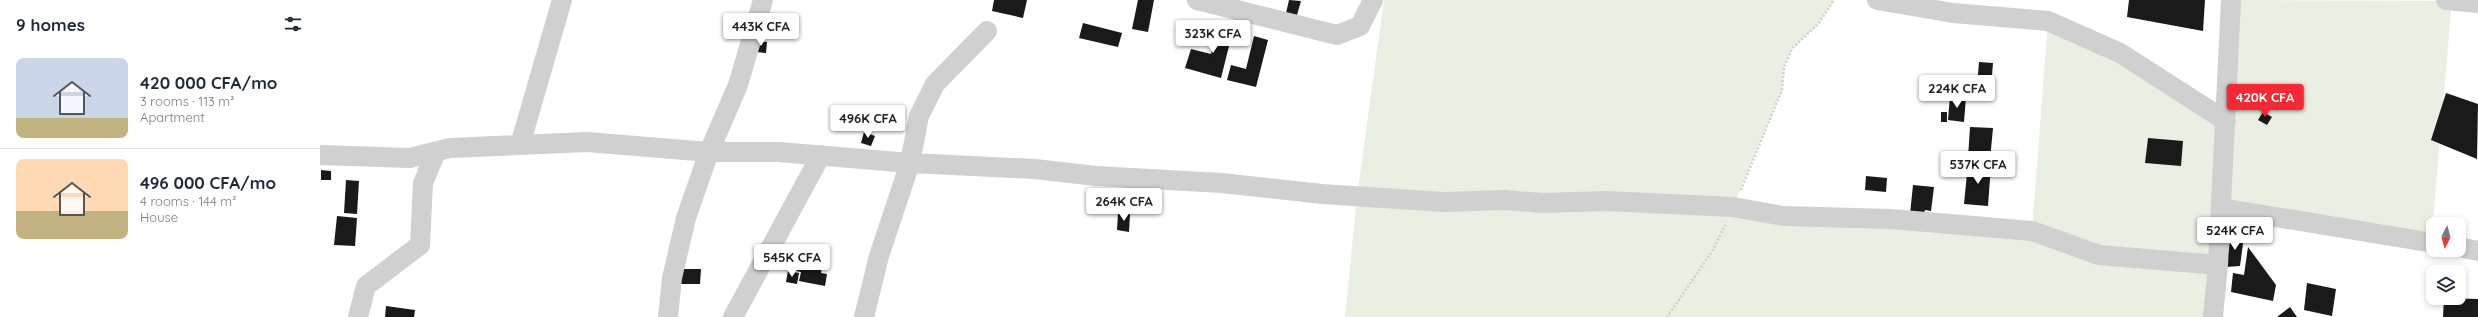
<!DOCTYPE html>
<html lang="en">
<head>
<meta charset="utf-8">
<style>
  body { margin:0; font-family:Quicksand,sans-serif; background:#f2f2f3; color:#1f2937; height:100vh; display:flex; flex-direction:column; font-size:15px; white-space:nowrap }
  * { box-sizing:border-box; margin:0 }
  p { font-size:13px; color:#747a83 }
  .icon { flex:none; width:22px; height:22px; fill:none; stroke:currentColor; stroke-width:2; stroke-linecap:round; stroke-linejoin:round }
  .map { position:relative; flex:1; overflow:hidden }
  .sheet { display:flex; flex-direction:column; background:#fff; width:320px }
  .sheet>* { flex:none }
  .needle { width:26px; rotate:186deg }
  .buttons { position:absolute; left:2106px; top:217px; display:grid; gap:8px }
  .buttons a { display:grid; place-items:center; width:40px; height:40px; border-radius:8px; background:#fff; box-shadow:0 2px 6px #0003; font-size:20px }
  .price { position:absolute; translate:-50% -34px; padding:0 9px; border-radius:4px; background:#fff; color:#222; font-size:13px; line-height:26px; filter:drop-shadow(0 1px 2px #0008) }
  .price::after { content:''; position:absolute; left:50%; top:24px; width:12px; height:9px; margin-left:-6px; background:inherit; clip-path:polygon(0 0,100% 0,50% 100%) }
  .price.selected { background:#f72834; color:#fff }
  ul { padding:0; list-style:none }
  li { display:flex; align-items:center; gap:12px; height:100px; padding:0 16px }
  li+li { border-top:1px solid #e0e1e3 }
  li span { display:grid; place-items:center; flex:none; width:112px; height:80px; border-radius:8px; color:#555 }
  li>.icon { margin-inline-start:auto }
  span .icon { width:48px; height:48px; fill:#fffc; stroke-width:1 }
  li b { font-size:17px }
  h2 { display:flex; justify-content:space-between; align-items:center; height:48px; padding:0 16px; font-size:17px }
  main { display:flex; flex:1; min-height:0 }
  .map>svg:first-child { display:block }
  .green { fill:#e9f0e1 }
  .building { fill:#1a1a1a }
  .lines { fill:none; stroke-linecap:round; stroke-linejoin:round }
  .path { stroke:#d0d0d0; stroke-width:2.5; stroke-dasharray:2 2; stroke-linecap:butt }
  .minor { stroke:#d0d0d0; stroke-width:20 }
</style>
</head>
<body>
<main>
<section class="sheet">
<h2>9 homes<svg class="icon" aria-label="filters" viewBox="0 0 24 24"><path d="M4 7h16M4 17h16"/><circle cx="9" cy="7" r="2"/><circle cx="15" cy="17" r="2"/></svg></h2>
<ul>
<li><span style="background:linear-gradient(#c9d6e8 75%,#c2b280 0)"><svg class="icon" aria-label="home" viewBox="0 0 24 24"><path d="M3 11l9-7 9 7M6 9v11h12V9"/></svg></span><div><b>420 000 CFA/mo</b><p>3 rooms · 113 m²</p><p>Apartment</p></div></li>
<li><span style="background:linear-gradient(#ffd9b3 65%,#c2b280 0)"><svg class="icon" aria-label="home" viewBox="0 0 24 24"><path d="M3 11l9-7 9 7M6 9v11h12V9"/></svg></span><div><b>496 000 CFA/mo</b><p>4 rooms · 144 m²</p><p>House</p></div></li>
</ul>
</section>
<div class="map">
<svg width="2158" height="317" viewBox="0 0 2158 317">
  <rect width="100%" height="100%" fill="#fff"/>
  <path class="green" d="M1064 0H1514L1499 23 1472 49 1464 67 1462 90 1413 207 1712 230 1728 21 1905 120 1911 0 2132 1 2111 243 1901 208 1895 317H1025L1037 196Z"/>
  <path class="building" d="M674 0H707L703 18 672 11Z
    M818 0H834L828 32 812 29Z
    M969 0 981 1 977 15 966 13Z
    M1809 0H1885L1883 31 1807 17Z
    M899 22 914 26 901 78 865 68 871 49 891 54Z
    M763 23 802 33 798 47 759 38Z
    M934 36 948 40 936 87 907 80 911 65 926 69Z
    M436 41 447 42 446 53 435 52Z
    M1659 62 1673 63 1670 100 1656 99Z
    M2126 93 2158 104 2157 159 2111 140Z
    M1630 96 1646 97 1644 122 1628 120Z
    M1621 112H1627V122H1621Z
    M1943 112 1952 117 1947 125 1938 120Z
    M1650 127 1673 128 1670 160 1648 158Z
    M544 132 555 136 551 146 541 143Z
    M1828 138 1863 141 1861 166 1825 163Z
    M1648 163 1671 165 1668 206 1644 204Z
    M1 170 11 171V180H1Z
    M1546 176 1567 178 1566 192 1545 190Z
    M26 180 39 181 37 214 24 213Z
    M1593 185 1614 187 1611 211 1605 210 1604 215 1590 214Z
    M798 213 810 214 809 232 797 230Z
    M17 216 37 218 35 246 14 245Z
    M1911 235 1924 236 1920 266 1906 267Z
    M1928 247 1956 285 1953 301 1911 292 1913 273 1924 275Z
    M474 254 503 259 501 273 507 274 505 286 479 281 481 272 472 270Z
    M359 269H381L380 284H359Z
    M468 271 479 273 477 284 466 282Z
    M1987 283 2016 289 2012 316 1984 310Z
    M2124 298 2158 299V317H2123Z
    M66 306 95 310 94 317H65Z
    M1970 307 1977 317H1957Z"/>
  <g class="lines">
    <path class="path" d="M1421 190 1462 90 1464 67 1472 49 1499 23 1514 0
      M1347 317 1393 250 1405 225"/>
    <path class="minor" d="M877 0 1017 35 1040 26 1053 0
      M1557 0 1633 13 1728 21 1800 53 1906 121
      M2126 0 2158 3
      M200 145 242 0
      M0 155 90 158 130 148 267 142 389 152H459L590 163 715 169 776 176 902 183 1002 194 1124 202 1184 200 1222 203 1286 201 1413 207 1463 216 1571 219 1712 231 1779 255 1898 265
      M1901 208 2113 243
      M2139 247 2158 251
      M38 317 46 286 100 245 103 183 116 152
      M348 317 352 278 366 218 389 152 418 85 443 0
      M413 317 501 155
      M544 317 559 256 590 163 599 116 615 84 667 31
      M1893 317 1898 265 1911 0"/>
  </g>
</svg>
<div class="buttons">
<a><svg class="needle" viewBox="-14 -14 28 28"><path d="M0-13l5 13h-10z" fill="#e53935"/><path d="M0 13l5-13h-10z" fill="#747a83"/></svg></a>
<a><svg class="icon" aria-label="layers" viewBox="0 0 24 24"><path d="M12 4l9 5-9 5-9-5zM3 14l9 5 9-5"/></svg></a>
</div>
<b class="price" style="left:441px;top:47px">443K CFA</b>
<b class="price" style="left:893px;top:54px">323K CFA</b>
<b class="price" style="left:1637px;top:109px">224K CFA</b>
<b class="price selected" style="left:1945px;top:118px">420K CFA</b>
<b class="price" style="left:548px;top:139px">496K CFA</b>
<b class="price" style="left:1658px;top:185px">537K CFA</b>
<b class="price" style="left:804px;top:222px">264K CFA</b>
<b class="price" style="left:1915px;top:251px">524K CFA</b>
<b class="price" style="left:472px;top:278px">545K CFA</b>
</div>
</main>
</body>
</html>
